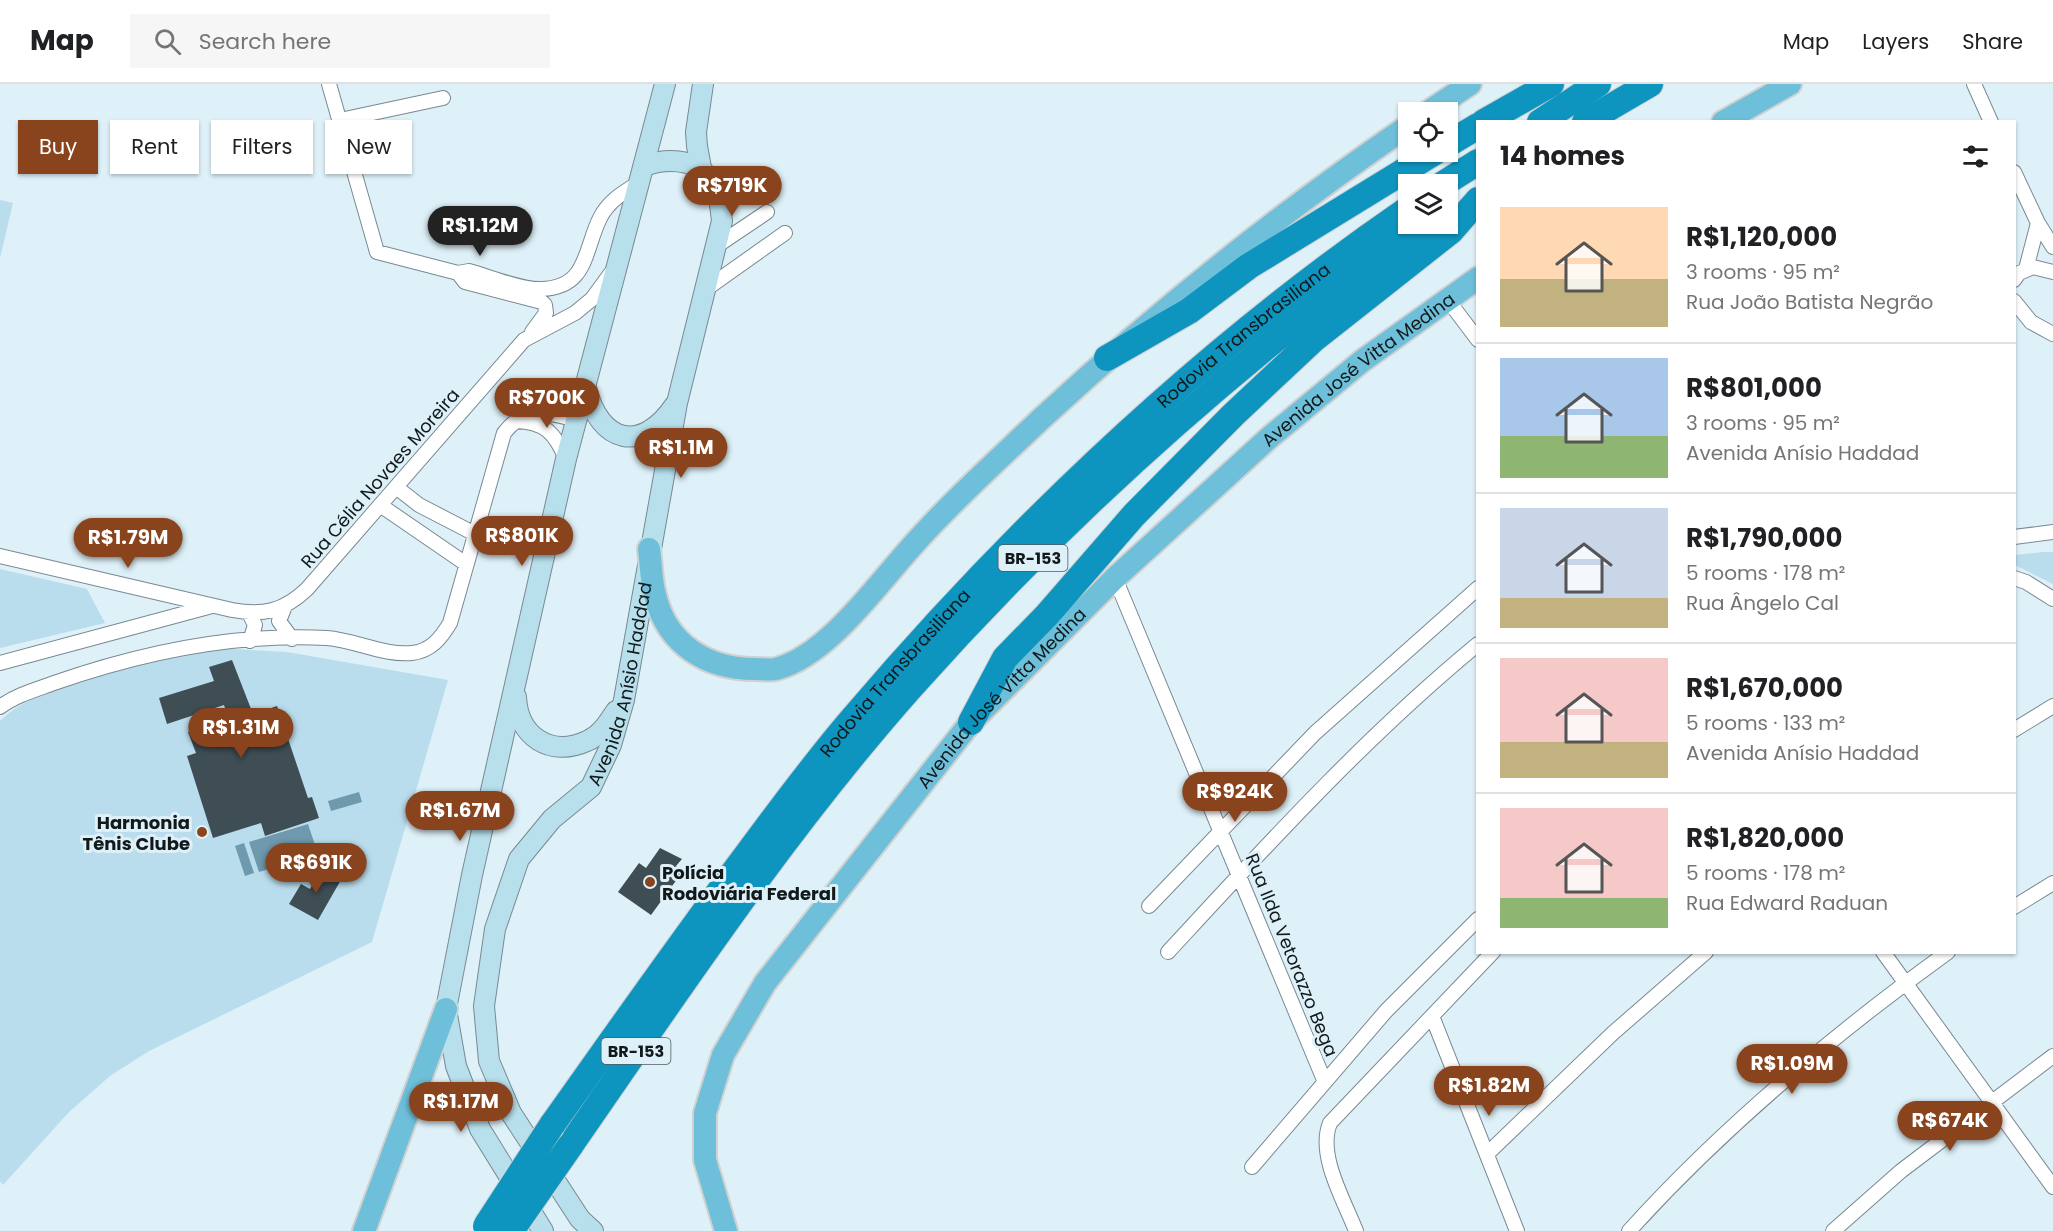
<!DOCTYPE html>
<html lang="en">
<head>
<meta charset="utf-8">
<style>
  body { margin:0; font-family:Poppins,sans-serif; background:#f6f6f6; color:#202124; height:100vh; display:flex; flex-direction:column; font-size:22px; white-space:nowrap }
  * { box-sizing:border-box; margin:0 }
  p { font-size:20px; color:#757577 }
  .icon { flex:none; width:33px; height:33px; fill:none; stroke:currentColor; stroke-width:2; stroke-linecap:round; stroke-linejoin:round }
  .map { position:relative; flex:1; overflow:hidden }
  .side { position:absolute; left:1476px; top:36px; width:540px; height:834px; display:flex; flex-direction:column; background:#fff; border-radius:0px; box-shadow:0 2px 4px #0004 }
  .side>* { flex:none }
  .hud { position:absolute; left:18px; top:36px; width:570px; height:54px; display:flex; gap:12px }
  .fabs { position:absolute; left:1398px; top:18px; display:grid; gap:12px }
  .fabs a { display:grid; place-items:center; width:60px; height:60px; border-radius:0px; background:#fff; box-shadow:0 2px 4px #0004; font-size:30px }
  .price { position:absolute; translate:-50% -51px; padding:0 14px; border-radius:21px; background:#8a441d; color:#fff; font-size:20px; line-height:39px; filter:drop-shadow(0 2px 3px #0008) }
  .price::after { content:''; position:absolute; left:50%; top:36px; width:18px; height:14px; margin-left:-9px; background:inherit; clip-path:polygon(0 0,100% 0,50% 100%) }
  .price.active { background:#222; color:#fff }
  ul { padding:0; list-style:none }
  li { display:flex; align-items:center; gap:18px; height:150px; padding:0 24px }
  li+li { border-top:2px solid #e0e0e0 }
  li span { display:grid; place-items:center; flex:none; width:168px; height:120px; border-radius:0px; color:#555 }
  li>.icon { margin-inline-start:auto }
  span .icon { width:72px; height:72px; fill:#fffc; stroke-width:1 }
  li b { font-size:26px }
  h2 { display:flex; justify-content:space-between; align-items:center; height:72px; padding:0 24px; font-size:26px }
  .pill { padding:0 21px; border-radius:0px; background:#fff; box-shadow:0 2px 4px #0004; font-size:21px; line-height:54px }
  .pill.active { background:#8a441d; color:#fff }
  header { display:flex; align-items:center; gap:36px; box-sizing:border-box; height:84px; padding:0 30px; background:#fff; border-bottom:2px solid #e0e0e0 }
  header strong { font-size:28px }
  nav { display:flex; gap:33px; margin-inline-start:auto; font-size:21px }
  .search { width:420px; height:54px; background:#f6f6f6; display:flex; align-items:center; gap:15px; box-sizing:border-box; padding:0 21px; border-radius:0px; color:#757577; font-size:22px }
  .map>svg:first-child { display:block }
  .green { fill:#badded }
  .water { fill:#6f99ac }
  .building { fill:#3f4e55 }
  .lines { fill:none; stroke-linecap:round; stroke-linejoin:round }
  .minor-casing { stroke:#798991; stroke-width:16 }
  .secondary-casing { stroke:#798991; stroke-width:22 }
  .primary-casing { stroke:#d0d1d1; stroke-width:26 }
  .motorway-casing { stroke:#d0d1d1; stroke-width:28 }
  .minor { stroke:#fff; stroke-width:14 }
  .secondary { stroke:#b7dfec; stroke-width:20 }
  .primary { stroke:#6ebfd9; stroke-width:22 }
  .motorway { stroke:#0e95bf; stroke-width:26 }
  .motorway-bridge-casing { stroke:#d0d1d1; stroke-width:28; stroke-linecap:butt }
  .motorway-bridge { stroke:#0e95bf; stroke-width:26 }
  .poi-dot { fill:#8a441d; stroke:#def0f8; stroke-width:2 }
  .labels { text-anchor:middle; dominant-baseline:central; stroke-width:6; stroke-linejoin:round; paint-order:stroke }
  .shield { fill:#def0f8; stroke:#4f5a5d; stroke-width:1.5 }
  .shield-label { font-size:16px; font-weight:bold; fill:#12191b }
  .street-label { font-size:18px; fill:#12191b; stroke:#def0f8 }
  .poi-label { font-size:18px; font-weight:bold; fill:#12191b; stroke:#def0f8; text-anchor:end }
</style>
</head>
<body>
<header>
<strong>Map</strong>
<div class="search"><svg class="icon" aria-label="search" viewBox="0 0 24 24"><circle cx="10" cy="10" r="6"/><path d="M15 15l6 6"/></svg>Search here</div>
<nav><a>Map</a><a>Layers</a><a>Share</a></nav>
</header>
<div class="map">
<svg width="2053" height="1147" viewBox="0 0 2053 1147">
  <rect width="100%" height="100%" fill="#def0f8"/>
  <path class="green" d="M0 116 13 119 0 174Z
    M2043 468H2053V500L2015 481V471Z
    M0 485 87 505 105 539 0 564Z
    M216 564 287 568 448 596 372 858 149 967 110 992 69 1028 3 1101 0 1097V637C45 593 154 574 216 564Z"/>
  <path class="water" d="M359 708 362 718 331 727 328 717Z
    M308 740 318 770 259 788 249 758Z
    M244 759 254 789 245 792 235 762Z"/>
  <path class="building" d="M232 576 253 630 277 622 308 714 312 713 319 734 265 752 261 739 213 754 187 672 196 669 188 648 228 634 224 621 167 640 159 614 214 597 209 583Z
    M660 764 682 775 676 782 683 787 651 831 618 808 639 779 646 784Z
    M322 783 342 794 318 836 289 820 301 800 310 805Z"/>
  <g class="lines">
    <defs>
      <path id="minor" d="M329 0 377 168 458 189 469 187C488 192 521 206 541 205 588 204 584 166 600 134 608 118 622 109 637 100
        M1974 0 1991 38
        M340 36 443 14
        M2014 88 2038 139 2053 163
        M715 163 767 128
        M2026 185 2038 139
        M458 189 465 198 542 218 545 221 546 229 532 248
        M2014 196 2019 189 2033 183 2053 188
        M706 205 785 149
        M1447 215 1478 256
        M2014 217 2031 238 2053 250
        M516 337C545 338 555 349 566 375
        M396 403 419 421 475 450
        M380 421 466 480
        M2014 453 2053 448
        M0 472 232 526C263 532 284 527 307 505L524 256 575 229 592 215 611 189
        M1115 494 1324 996
        M2014 494 2026 498 2053 515
        M285 522 279 537 292 555
        M249 529 255 541 250 557
        M0 579 212 522
        M0 623C16 611 35 606 54 599 140 569 236 549 327 554 355 556 384 572 412 569 431 567 441 554 450 539L504 349C526 321 545 328 577 336
        M2014 646 2053 622
        M1149 822 1315 649 1478 504
        M2014 823 2053 799
        M1168 868C1267 761 1365 653 1478 560
        M1883 868 2053 1103
        M1432 932 1517 1147
        M1487 1070 1613 949 1706 868
        M1252 1083 1386 927 1478 835
        M1356 1147C1344 1116 1317 1071 1330 1039L1493 868
        M1629 1147C1724 1042 1833 951 1948 868
        M1833 1147 1901 1087 2053 972"/>
      <g id="secondary">
        <path d="M644 82C663 75 682 75 701 84"/>
        <path d="M586 304C600 360 642 370 675 321"/>
        <path d="M516 613C518 652 550 674 587 657 601 651 608 639 616 627"/>
        <path d="M543 1147 480 1045 456 982 446 925 472 791 566 375 665 0"/>
        <path id="s1" d="M593 1147 580 1135 511 1029 489 977 484 922 495 845 519 775 552 735 591 703 611 661 624 616 677 319 722 137 719 112 701 84 697 62 696 48 703 0"/>
      </g>
      <g id="primary">
        <path d="M1428 28 1470 0"/>
        <path d="M1723 38 1790 0"/>
        <path d="M649 465C651 480 651 497 655 511 667 561 707 585 755 585 762 585 770 586 776 585 828 572 879 498 914 460 953 416 998 376 1041 335 1156 229 1279 130 1408 42"/>
        <path d="M364 1147 446 925"/>
        <path id="s2" d="M726 1147 705 1076V1029L723 971 765 899 971 638 1115 494 1270 353 1362 277 1478 194"/>
      </g>
      <g id="motorway">
        <path d="M1484 38 1551 0"/>
        <path d="M1540 38 1598 0"/>
        <path d="M1585 38 1650 0"/>
        <path d="M1448 60 1478 42"/>
        <path d="M1443 100 1478 78"/>
        <path d="M1107 274 1189 227 1249 182 1435 68"/>
        <path d="M971 638 1005 574 1047 531 1134 431 1233 331 1314 255 1451 147 1478 116"/>
        <path id="s3" d="M552 1041C616 951 679 861 745 773 780 726 815 678 854 633 1017 442 1201 267 1408 125"/>
        <path d="M570 1062C678 906 785 745 911 603 1065 430 1239 275 1426 140"/>
      </g>
    </defs>
    <use href="#minor" class="minor-casing"/>
    <use href="#secondary" class="secondary-casing"/>
    <use href="#primary" class="primary-casing"/>
    <use href="#motorway" class="motorway-casing"/>
    <use href="#minor" class="minor"/>
    <use href="#secondary" class="secondary"/>
    <use href="#primary" class="primary"/>
    <use href="#motorway" class="motorway"/>
    <defs>
      <path id="motorway-bridge" d="M486 1142 552 1041
        M511 1147 570 1062"/>
    </defs>
    <use href="#motorway-bridge" class="motorway-bridge-casing"/>
    <use href="#motorway-bridge" class="motorway-bridge"/>
  </g>
  <g class="poi-dot">
    <circle cx="202" cy="748" r="6"/>
    <circle cx="650" cy="798" r="6"/>
  </g>
  <g class="labels">
    <g class="shield">
      <rect x="998.5" y="461" width="69" height="26" rx="4.5"/>
      <rect x="601.5" y="954" width="69" height="26" rx="4.5"/>
    </g>
    <g class="shield-label">
      <text x="1033" y="474">BR-153</text>
      <text x="636" y="967">BR-153</text>
    </g>
    <g class="street-label">
      <text stroke="none"><textPath href="#s3" startOffset="1054">Rodovia Transbrasiliana</textPath></text>
      <text stroke="none"><textPath href="#s2" startOffset="1122">Avenida José Vitta Medina</textPath></text>
      <text transform="translate(380 394) rotate(-49)">Rua Célia Novaes Moreira</text>
      <text stroke="none"><textPath href="#s3" startOffset="568">Rodovia Transbrasiliana</textPath></text>
      <text stroke="none"><textPath href="#s1" startOffset="618">Avenida Anísio Haddad</textPath></text>
      <text stroke="none"><textPath href="#s2" startOffset="636">Avenida José Vitta Medina</textPath></text>
      <text transform="translate(1292 871) rotate(68)">Rua Ilda Vetorazzo Bega</text>
    </g>
    <g class="poi-label">
      <text x="190" y="738">Harmonia<tspan x="190" dy="21">Tênis Clube</tspan></text>
      <text x="662" y="788" text-anchor="start">Polícia<tspan x="662" dy="21">Rodoviária Federal</tspan></text>
    </g>
  </g>
</svg>
<div class="fabs">
<a><svg class="icon" aria-label="locate" viewBox="0 0 24 24"><circle cx="12" cy="12" r="6"/><path d="M12 2v4M12 18v4M2 12h4M18 12h4"/></svg></a>
<a><svg class="icon" aria-label="layers" viewBox="0 0 24 24"><path d="M12 4l9 5-9 5-9-5zM3 14l9 5 9-5"/></svg></a>
</div>
<b class="price" style="left:732px;top:133px">R$719K</b>
<b class="price active" style="left:480px;top:173px">R$1.12M</b>
<b class="price" style="left:547px;top:345px">R$700K</b>
<b class="price" style="left:681px;top:395px">R$1.1M</b>
<b class="price" style="left:522px;top:483px">R$801K</b>
<b class="price" style="left:128px;top:485px">R$1.79M</b>
<b class="price" style="left:241px;top:675px">R$1.31M</b>
<b class="price" style="left:1235px;top:739px">R$924K</b>
<b class="price" style="left:460px;top:758px">R$1.67M</b>
<b class="price" style="left:316px;top:810px">R$691K</b>
<b class="price" style="left:1792px;top:1011px">R$1.09M</b>
<b class="price" style="left:1489px;top:1033px">R$1.82M</b>
<b class="price" style="left:461px;top:1049px">R$1.17M</b>
<b class="price" style="left:1950px;top:1068px">R$674K</b>
<div class="hud">
<a class="pill active">Buy</a>
<a class="pill">Rent</a>
<a class="pill">Filters</a>
<a class="pill">New</a>
</div>
<section class="side">
<h2>14 homes<svg class="icon" aria-label="filters" viewBox="0 0 24 24"><path d="M4 7h16M4 17h16"/><circle cx="9" cy="7" r="2"/><circle cx="15" cy="17" r="2"/></svg></h2>
<ul>
<li><span style="background:linear-gradient(#ffd9b3 60%,#c2b280 0)"><svg class="icon" aria-label="home" viewBox="0 0 24 24"><path d="M3 11l9-7 9 7M6 9v11h12V9"/></svg></span><div><b>R$1,120,000</b><p>3 rooms · 95 m²</p><p>Rua João Batista Negrão</p></div></li>
<li><span style="background:linear-gradient(#a9c7e8 65%,#8fb573 0)"><svg class="icon" aria-label="home" viewBox="0 0 24 24"><path d="M3 11l9-7 9 7M6 9v11h12V9"/></svg></span><div><b>R$801,000</b><p>3 rooms · 95 m²</p><p>Avenida Anísio Haddad</p></div></li>
<li><span style="background:linear-gradient(#c9d6e8 75%,#c2b280 0)"><svg class="icon" aria-label="home" viewBox="0 0 24 24"><path d="M3 11l9-7 9 7M6 9v11h12V9"/></svg></span><div><b>R$1,790,000</b><p>5 rooms · 178 m²</p><p>Rua Ângelo Cal</p></div></li>
<li><span style="background:linear-gradient(#f6c9c9 70%,#c2b280 0)"><svg class="icon" aria-label="home" viewBox="0 0 24 24"><path d="M3 11l9-7 9 7M6 9v11h12V9"/></svg></span><div><b>R$1,670,000</b><p>5 rooms · 133 m²</p><p>Avenida Anísio Haddad</p></div></li>
<li><span style="background:linear-gradient(#f6c9c9 75%,#8fb573 0)"><svg class="icon" aria-label="home" viewBox="0 0 24 24"><path d="M3 11l9-7 9 7M6 9v11h12V9"/></svg></span><div><b>R$1,820,000</b><p>5 rooms · 178 m²</p><p>Rua Edward Raduan</p></div></li>
</ul>
</section>
</div>
</body>
</html>
